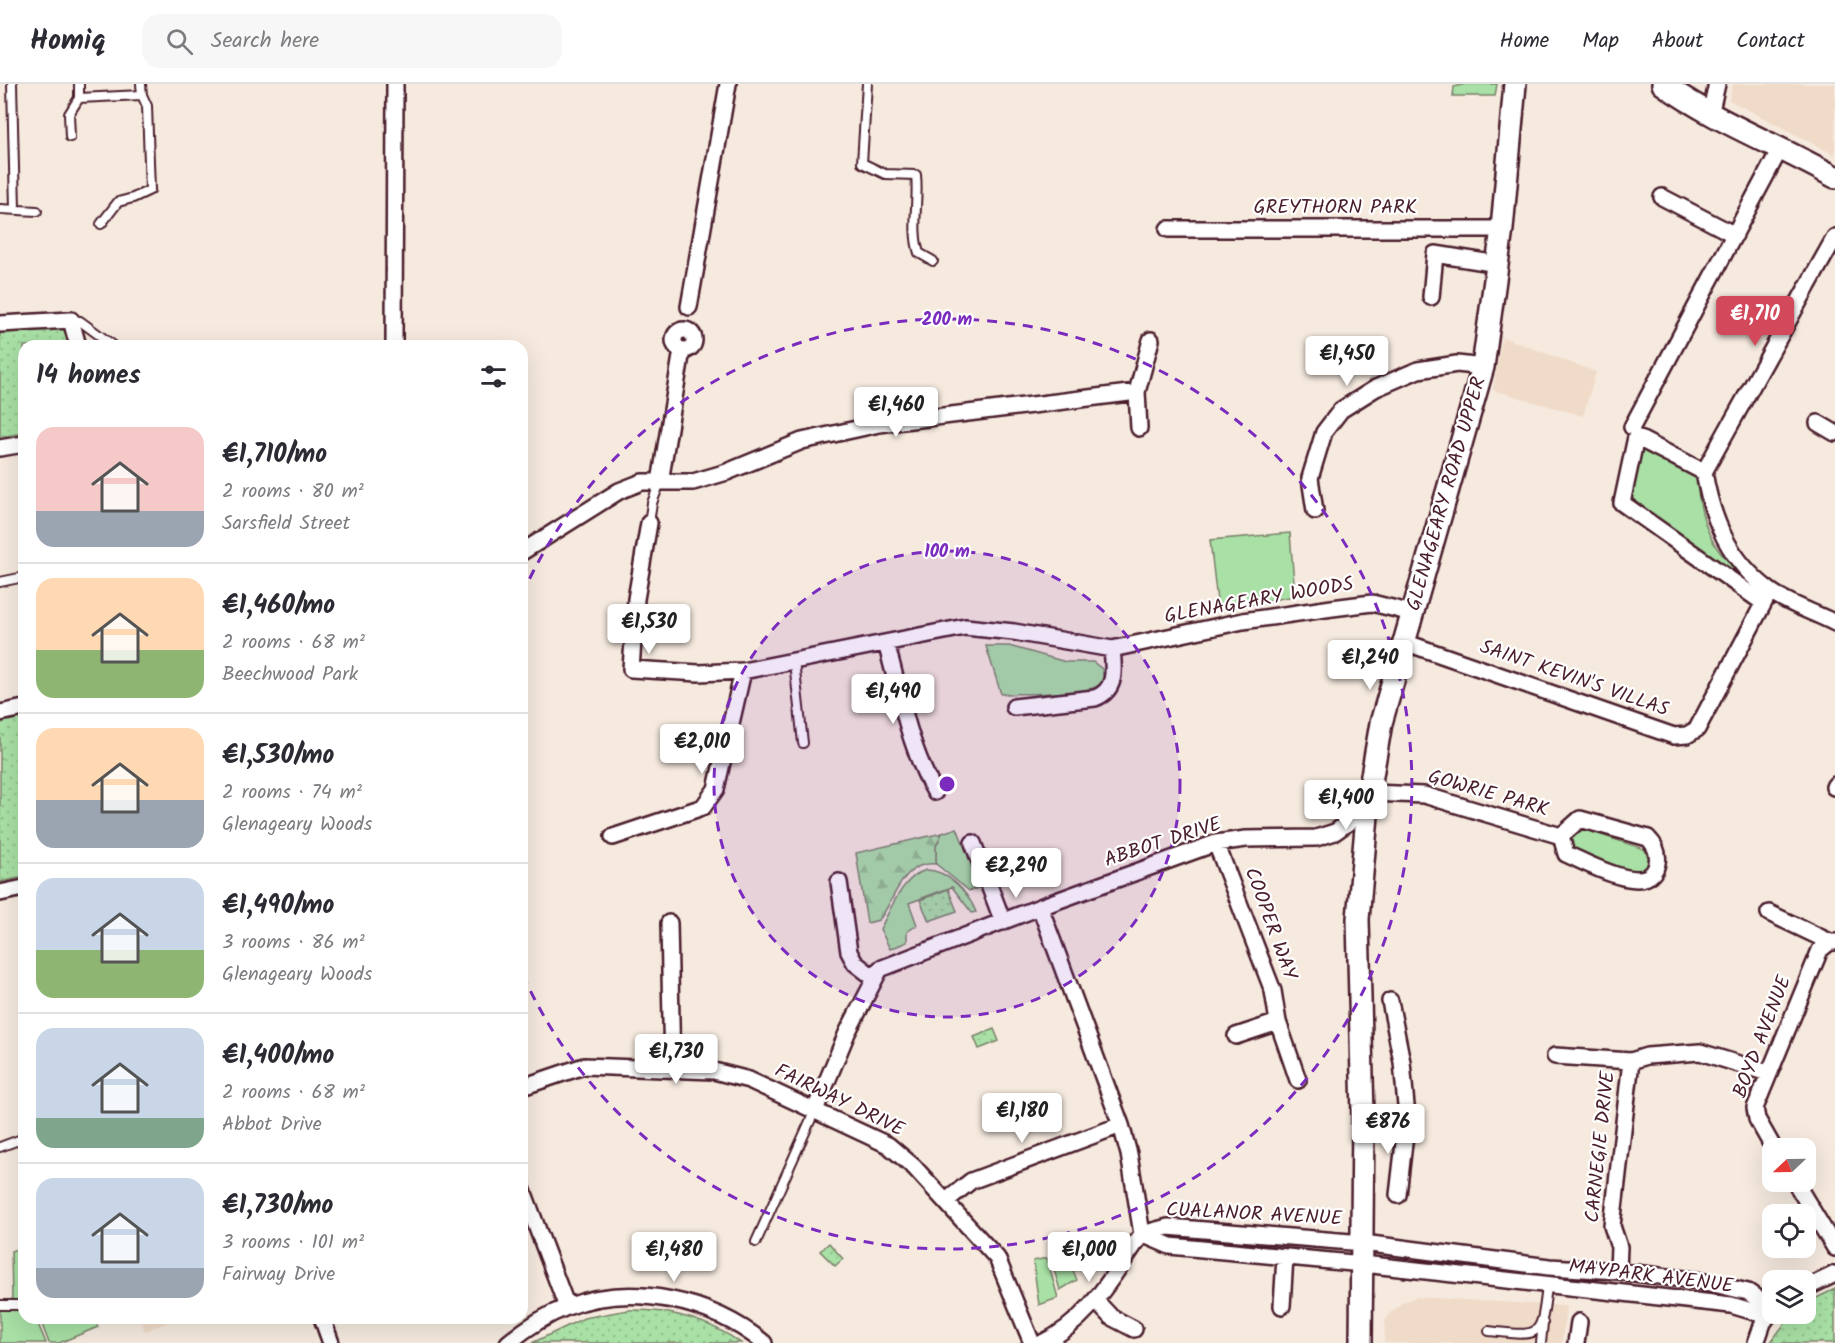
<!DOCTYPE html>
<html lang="en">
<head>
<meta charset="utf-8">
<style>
  body { margin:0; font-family:Kalam,sans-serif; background:#f7f7f7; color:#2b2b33; height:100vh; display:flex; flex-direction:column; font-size:22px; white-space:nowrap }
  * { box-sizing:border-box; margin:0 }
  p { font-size:20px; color:#7c7c81 }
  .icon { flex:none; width:33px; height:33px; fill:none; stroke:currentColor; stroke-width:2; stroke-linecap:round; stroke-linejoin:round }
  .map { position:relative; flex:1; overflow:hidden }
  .panel { position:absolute; left:18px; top:256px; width:510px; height:984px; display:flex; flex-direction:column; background:#fff; border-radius:18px; box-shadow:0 6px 24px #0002 }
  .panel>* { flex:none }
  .needle { width:39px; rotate:248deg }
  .fabs { position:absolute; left:1762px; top:1054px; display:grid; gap:12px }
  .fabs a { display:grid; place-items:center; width:54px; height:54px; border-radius:12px; background:#fff; box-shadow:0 6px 24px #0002; font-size:30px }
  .price { position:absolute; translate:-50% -51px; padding:0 14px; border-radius:6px; background:#fff; color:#222; font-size:20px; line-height:39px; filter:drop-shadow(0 2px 3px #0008) }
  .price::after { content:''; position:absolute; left:50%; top:36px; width:18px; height:14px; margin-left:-9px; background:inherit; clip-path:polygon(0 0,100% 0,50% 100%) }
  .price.active { background:#d1495b; color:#fff }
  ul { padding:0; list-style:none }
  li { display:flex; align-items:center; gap:18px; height:150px; padding:0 18px }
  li+li { border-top:2px solid #e1e1e2 }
  li span { display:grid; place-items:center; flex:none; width:168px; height:120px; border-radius:18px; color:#555 }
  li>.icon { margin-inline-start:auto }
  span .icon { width:72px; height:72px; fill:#fffc; stroke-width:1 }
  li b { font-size:26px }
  h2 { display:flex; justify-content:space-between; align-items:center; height:72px; padding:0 18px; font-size:26px }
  header { display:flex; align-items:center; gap:36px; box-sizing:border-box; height:84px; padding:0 30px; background:#fff; border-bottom:2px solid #e1e1e2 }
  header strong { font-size:28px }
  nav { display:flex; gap:33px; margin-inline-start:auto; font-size:21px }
  .search { width:420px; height:54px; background:#f7f7f7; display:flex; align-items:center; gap:15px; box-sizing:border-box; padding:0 21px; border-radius:18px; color:#7c7c81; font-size:22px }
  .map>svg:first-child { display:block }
  .built { fill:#f0dbc8 }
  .grass { fill:#a8e0a5; stroke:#798068; stroke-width:1.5 }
  .forest { fill:url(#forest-firs); stroke:#798068; stroke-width:1.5 }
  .park { fill:url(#park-dots); stroke:#798068; stroke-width:1.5 }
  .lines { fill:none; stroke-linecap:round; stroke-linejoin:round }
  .lane-casing { stroke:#4a1f2b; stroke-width:12 }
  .street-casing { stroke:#4a1f2b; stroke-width:20 }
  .secondary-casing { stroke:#4a1f2b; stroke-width:26 }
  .lane { stroke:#fff; stroke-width:8 }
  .street { stroke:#fff; stroke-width:15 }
  .secondary { stroke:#fff; stroke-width:21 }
  .ring { fill:none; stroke:#7b2cbf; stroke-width:3; stroke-dasharray:10 8 }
  .labels { text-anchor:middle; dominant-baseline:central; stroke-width:4.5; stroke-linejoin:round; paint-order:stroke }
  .street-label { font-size:20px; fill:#4a1f2b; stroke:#fff }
  .centre { fill:#7b2cbf; stroke:#fff; stroke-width:3 }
  .ring-label { font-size:18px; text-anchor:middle; font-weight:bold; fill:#7b2cbf; stroke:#fff; stroke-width:4.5; stroke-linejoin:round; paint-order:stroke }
</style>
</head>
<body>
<header>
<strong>Homiq</strong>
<div class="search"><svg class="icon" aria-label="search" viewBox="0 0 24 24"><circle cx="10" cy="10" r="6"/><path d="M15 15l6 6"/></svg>Search here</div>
<nav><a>Home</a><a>Map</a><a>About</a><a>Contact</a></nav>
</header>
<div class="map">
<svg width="1835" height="1259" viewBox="0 0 1835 1259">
  <defs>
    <pattern id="forest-firs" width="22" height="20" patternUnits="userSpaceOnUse" patternTransform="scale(1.5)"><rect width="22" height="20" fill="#a8e0a5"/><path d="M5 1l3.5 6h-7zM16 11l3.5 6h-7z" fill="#92c08e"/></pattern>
    <pattern id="park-dots" width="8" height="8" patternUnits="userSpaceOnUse" patternTransform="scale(1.5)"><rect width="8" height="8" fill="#a8e0a5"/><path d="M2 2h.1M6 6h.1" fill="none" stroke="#92c08e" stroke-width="1.8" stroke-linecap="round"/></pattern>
  </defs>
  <rect width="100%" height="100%" fill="#f6eadf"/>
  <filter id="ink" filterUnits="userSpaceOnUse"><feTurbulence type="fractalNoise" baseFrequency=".0167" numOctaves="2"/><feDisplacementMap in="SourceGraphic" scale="12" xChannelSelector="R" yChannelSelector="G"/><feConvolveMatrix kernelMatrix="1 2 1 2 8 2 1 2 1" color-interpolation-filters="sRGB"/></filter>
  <g filter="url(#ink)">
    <path class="built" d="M1733 0H1835V71L1729 16Z
      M1502 253 1596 288 1583 332 1493 306Z
      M1416 1213 1566 1222 1562 1259H1384L1385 1237 1389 1230 1403 1218Z
      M140 1235V1234L176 1235 145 1247Z"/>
    <path class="grass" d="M1465 0H1497L1495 12H1453L1454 3Z
      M1641 363 1696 389C1698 418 1704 451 1724 473 1736 485 1747 494 1755 509L1635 420 1631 410Z
      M1290 449 1295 512 1218 526 1210 456Z
      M986 562H1009L1066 578H1093L1102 585 1104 596C1098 613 1020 609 1001 610Z
      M957 744 981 803 969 807 936 780V762L942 749Z
      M1583 745 1644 765 1649 775 1646 785 1632 790 1573 767C1569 756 1572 749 1583 745Z
      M926 786C948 786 968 808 976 828L972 829 952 803 909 819 917 841 907 848V858L890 865 880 845C891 825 902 793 926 786Z
      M1081 1158 1089 1172 1077 1186 1068 1165Z
      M24 1162V1217L12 1216 11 1167Z
      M1065 1167 1077 1196 1060 1206 1050 1172Z
      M1047 1174 1058 1214 1039 1221 1033 1177Z
      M0 1225H24V1234L36 1235 46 1259H0Z
      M40 1235H94L98 1243 59 1259H49Z"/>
    <path class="forest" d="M942 749 936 762V780C902 776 895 816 879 836L867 839 856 769Z"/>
    <path class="park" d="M68 242 73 262H24V349L0 353V244Z
      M24 632V793L0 798V637Z
      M948 805 957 827 929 837 920 816Z
      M994 945 999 957 979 965 974 953Z
      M829 1159 843 1175 835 1182 820 1167Z
      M1835 1205V1259H1770L1792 1230H1806V1219Z
      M628 1226C670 1225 707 1235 741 1259H532L584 1234Z"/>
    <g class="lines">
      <defs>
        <path id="lane" d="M12 0 15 125
          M79 0V14L142 11 141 0
          M867 0 862 79 885 90 916 91C919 116 911 145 919 169L933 177
          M70 53 69 30 79 14
          M0 125 37 127
          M101 140 118 118 133 114 150 106 147 22 142 11
          M71 236 80 237 114 262
          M649 439 652 419 660 398
          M0 498 24 493
          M794 578 803 659
          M0 1063 24 1054
          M756 1158 815 1026
          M0 1221H18
          M1489 1247C1542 1253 1541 1254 1547 1202
          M1541 1259 1543 1239"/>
        <path id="street" d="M1710 31 1717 0
          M1662 113 1735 151
          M1168 145H1502
          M1431 213 1435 170 1498 180
          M689 223 728 0
          M0 240 71 236 78 262
          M674 256a10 10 0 1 1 20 0a10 10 0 1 1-20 0Z
          M394 262 395 0
          M1818 339 1835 349
          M1632 343 1781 63
          M1139 344 1137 308 1151 256
          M0 364 24 360
          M1704 388 1636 353 1622 419 1762 518
          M1704 388 1835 153
          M1704 388C1712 436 1729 476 1769 506 1787 520 1814 528 1835 539
          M660 398 682 266
          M1315 427 1310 394 1324 348 1341 326 1376 304 1418 286 1457 280 1483 283
          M649 439 636 515 631 585 699 589 743 587 965 543 1014 548 1112 565 1243 537 1332 524 1372 519 1412 529
          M522 468 619 407 642 398H693L727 388 802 357 879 340 1137 308
          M1404 558 1674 652 1687 651 1697 645 1770 507
          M886 559C900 608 909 664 935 708
          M1014 623 1095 614C1117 606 1114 585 1112 565
          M0 629 24 624
          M1834 703 1835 701
          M1369 709 1424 711 1561 752
          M1580 735 1648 754C1655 761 1659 769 1657 779 1651 816 1586 778 1566 770L1561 752Z
          M613 753 703 723 716 705 743 587
          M973 759 1003 838
          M1216 759 1273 907 1278 938 1298 996
          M839 798 849 868 855 879 873 893
          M0 809 24 804
          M1769 829 1830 858
          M669 839 672 985
          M1390 917 1402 978 1407 1033 1398 1111
          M1236 952 1278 938
          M1555 972 1631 977 1647 972 1700 968 1768 989
          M522 1003 584 982 714 987 749 996 888 1061 914 1083 997 1174 1032 1259
          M815 1026 847 949 880 885 1040 823
          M1363 1032 1407 1033
          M1774 1065 1757 1035 1755 1024 1820 866 1830 858H1835
          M1795 1098 1835 1164
          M522 1104 567 1223
          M946 1117 971 1097 1121 1041
          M1142 1150 1129 1070 1121 1041 1040 823 1216 759 1246 755 1316 754 1335 748 1367 725
          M1142 1150 1170 1162 1363 1180 1731 1221 1768 1232
          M1618 1187 1619 1163 1612 1142 1631 977
          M1806 1204 1835 1190
          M1096 1217 1111 1233 1134 1245
          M1282 1222 1285 1173
          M322 1234 331 1259
          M508 1259C525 1245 546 1231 567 1223 632 1198 711 1216 764 1259
          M1042 1259C1090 1237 1112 1191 1142 1150L1168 1143 1363 1159 1549 1183 1618 1187 1701 1197 1748 1208 1758 1215 1768 1232
          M1576 1259 1579 1238
          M1756 1259 1763 1239 1773 1225"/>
        <path id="secondary" d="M1663 0C1716 38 1778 61 1835 93
          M1361 1259 1363 1032 1358 835 1369 709 1381 639 1483 283 1502 145 1515 0"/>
      </defs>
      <use href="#lane" class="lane-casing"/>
      <use href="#street" class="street-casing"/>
      <use href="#secondary" class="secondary-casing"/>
      <use href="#lane" class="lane"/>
      <use href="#street" class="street"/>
      <use href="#secondary" class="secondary"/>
    </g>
  </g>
  <circle cx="947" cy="700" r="233" fill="#7b2cbf" fill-opacity=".12"/>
  <g class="ring">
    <circle cx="947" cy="700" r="233"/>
    <path d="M522 511A465 465 0 1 1 522 889"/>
  </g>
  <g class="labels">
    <g class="street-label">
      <text x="1335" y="124">GREYTHORN PARK</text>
      <text transform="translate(1447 410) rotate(-74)">GLENAGEARY ROAD UPPER</text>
      <text transform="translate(1259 517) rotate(-10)">GLENAGEARY WOODS</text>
      <text transform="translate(1574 595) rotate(19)">SAINT KEVIN'S VILLAS</text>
      <text transform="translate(1488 710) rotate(16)">GOWRIE PARK</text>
      <text transform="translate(1163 759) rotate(-18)">ABBOT DRIVE</text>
      <text transform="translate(1270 840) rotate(70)">COOPER WAY</text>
      <text transform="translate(1763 953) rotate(-69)">BOYD AVENUE</text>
      <text transform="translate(839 1017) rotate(26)">FAIRWAY DRIVE</text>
      <text transform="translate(1601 1063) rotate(-84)">CARNEGIE DRIVE</text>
      <text transform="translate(1254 1131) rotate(3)">CUALANOR AVENUE</text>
      <text transform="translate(1651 1193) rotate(7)">MAYPARK AVENUE</text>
    </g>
  </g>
  <circle cx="947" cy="700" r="9" class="centre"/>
  <g class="ring-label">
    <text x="947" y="241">200 m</text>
    <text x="947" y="473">100 m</text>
  </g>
</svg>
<div class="fabs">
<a><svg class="needle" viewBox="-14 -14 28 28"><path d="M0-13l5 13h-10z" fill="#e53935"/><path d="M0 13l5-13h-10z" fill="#7c7c81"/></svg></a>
<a><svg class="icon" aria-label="locate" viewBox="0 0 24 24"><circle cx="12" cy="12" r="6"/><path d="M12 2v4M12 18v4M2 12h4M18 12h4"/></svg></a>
<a><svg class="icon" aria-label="layers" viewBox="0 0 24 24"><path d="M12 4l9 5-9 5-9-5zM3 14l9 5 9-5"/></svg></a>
</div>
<b class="price active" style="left:1755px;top:263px">€1,710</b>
<b class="price" style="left:1347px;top:303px">€1,450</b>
<b class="price" style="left:896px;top:354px">€1,460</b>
<b class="price" style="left:649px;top:571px">€1,530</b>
<b class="price" style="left:1370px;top:607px">€1,240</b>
<b class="price" style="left:893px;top:641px">€1,490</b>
<b class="price" style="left:702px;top:691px">€2,010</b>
<b class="price" style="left:1346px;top:747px">€1,400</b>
<b class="price" style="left:1016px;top:815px">€2,290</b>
<b class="price" style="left:676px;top:1001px">€1,730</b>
<b class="price" style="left:1022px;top:1060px">€1,180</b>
<b class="price" style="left:1388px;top:1071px">€876</b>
<b class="price" style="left:674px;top:1199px">€1,480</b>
<b class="price" style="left:1089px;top:1199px">€1,000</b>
<section class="panel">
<h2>14 homes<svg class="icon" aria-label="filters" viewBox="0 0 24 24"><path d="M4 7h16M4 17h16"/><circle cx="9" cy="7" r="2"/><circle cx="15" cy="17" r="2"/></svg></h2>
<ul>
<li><span style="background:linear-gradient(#f6c9c9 70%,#9aa5b1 0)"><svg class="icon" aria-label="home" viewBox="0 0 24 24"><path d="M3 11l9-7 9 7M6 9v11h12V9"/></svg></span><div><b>€1,710/mo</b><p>2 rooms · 80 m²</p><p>Sarsfield Street</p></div></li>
<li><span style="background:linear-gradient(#ffd9b3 60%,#8fb573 0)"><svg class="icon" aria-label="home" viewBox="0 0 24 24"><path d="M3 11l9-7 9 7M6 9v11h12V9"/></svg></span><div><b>€1,460/mo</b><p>2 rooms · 68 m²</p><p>Beechwood Park</p></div></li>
<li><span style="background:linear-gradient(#ffd9b3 60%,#9aa5b1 0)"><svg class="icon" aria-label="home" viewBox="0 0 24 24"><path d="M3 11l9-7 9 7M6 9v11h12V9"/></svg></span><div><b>€1,530/mo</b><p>2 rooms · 74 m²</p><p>Glenageary Woods</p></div></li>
<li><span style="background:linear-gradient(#c9d6e8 60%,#8fb573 0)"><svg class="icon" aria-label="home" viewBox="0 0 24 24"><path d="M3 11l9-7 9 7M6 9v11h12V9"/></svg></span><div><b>€1,490/mo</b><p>3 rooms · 86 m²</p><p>Glenageary Woods</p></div></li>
<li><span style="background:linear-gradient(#c9d6e8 75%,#7fa58c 0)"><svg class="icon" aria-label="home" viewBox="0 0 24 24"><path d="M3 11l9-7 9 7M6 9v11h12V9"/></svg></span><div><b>€1,400/mo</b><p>2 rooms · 68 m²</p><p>Abbot Drive</p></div></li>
<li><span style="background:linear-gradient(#c9d6e8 75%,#9aa5b1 0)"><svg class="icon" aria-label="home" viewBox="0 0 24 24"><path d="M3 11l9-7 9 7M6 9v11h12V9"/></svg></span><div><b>€1,730/mo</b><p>3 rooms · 101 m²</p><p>Fairway Drive</p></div></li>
</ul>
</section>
</div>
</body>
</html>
